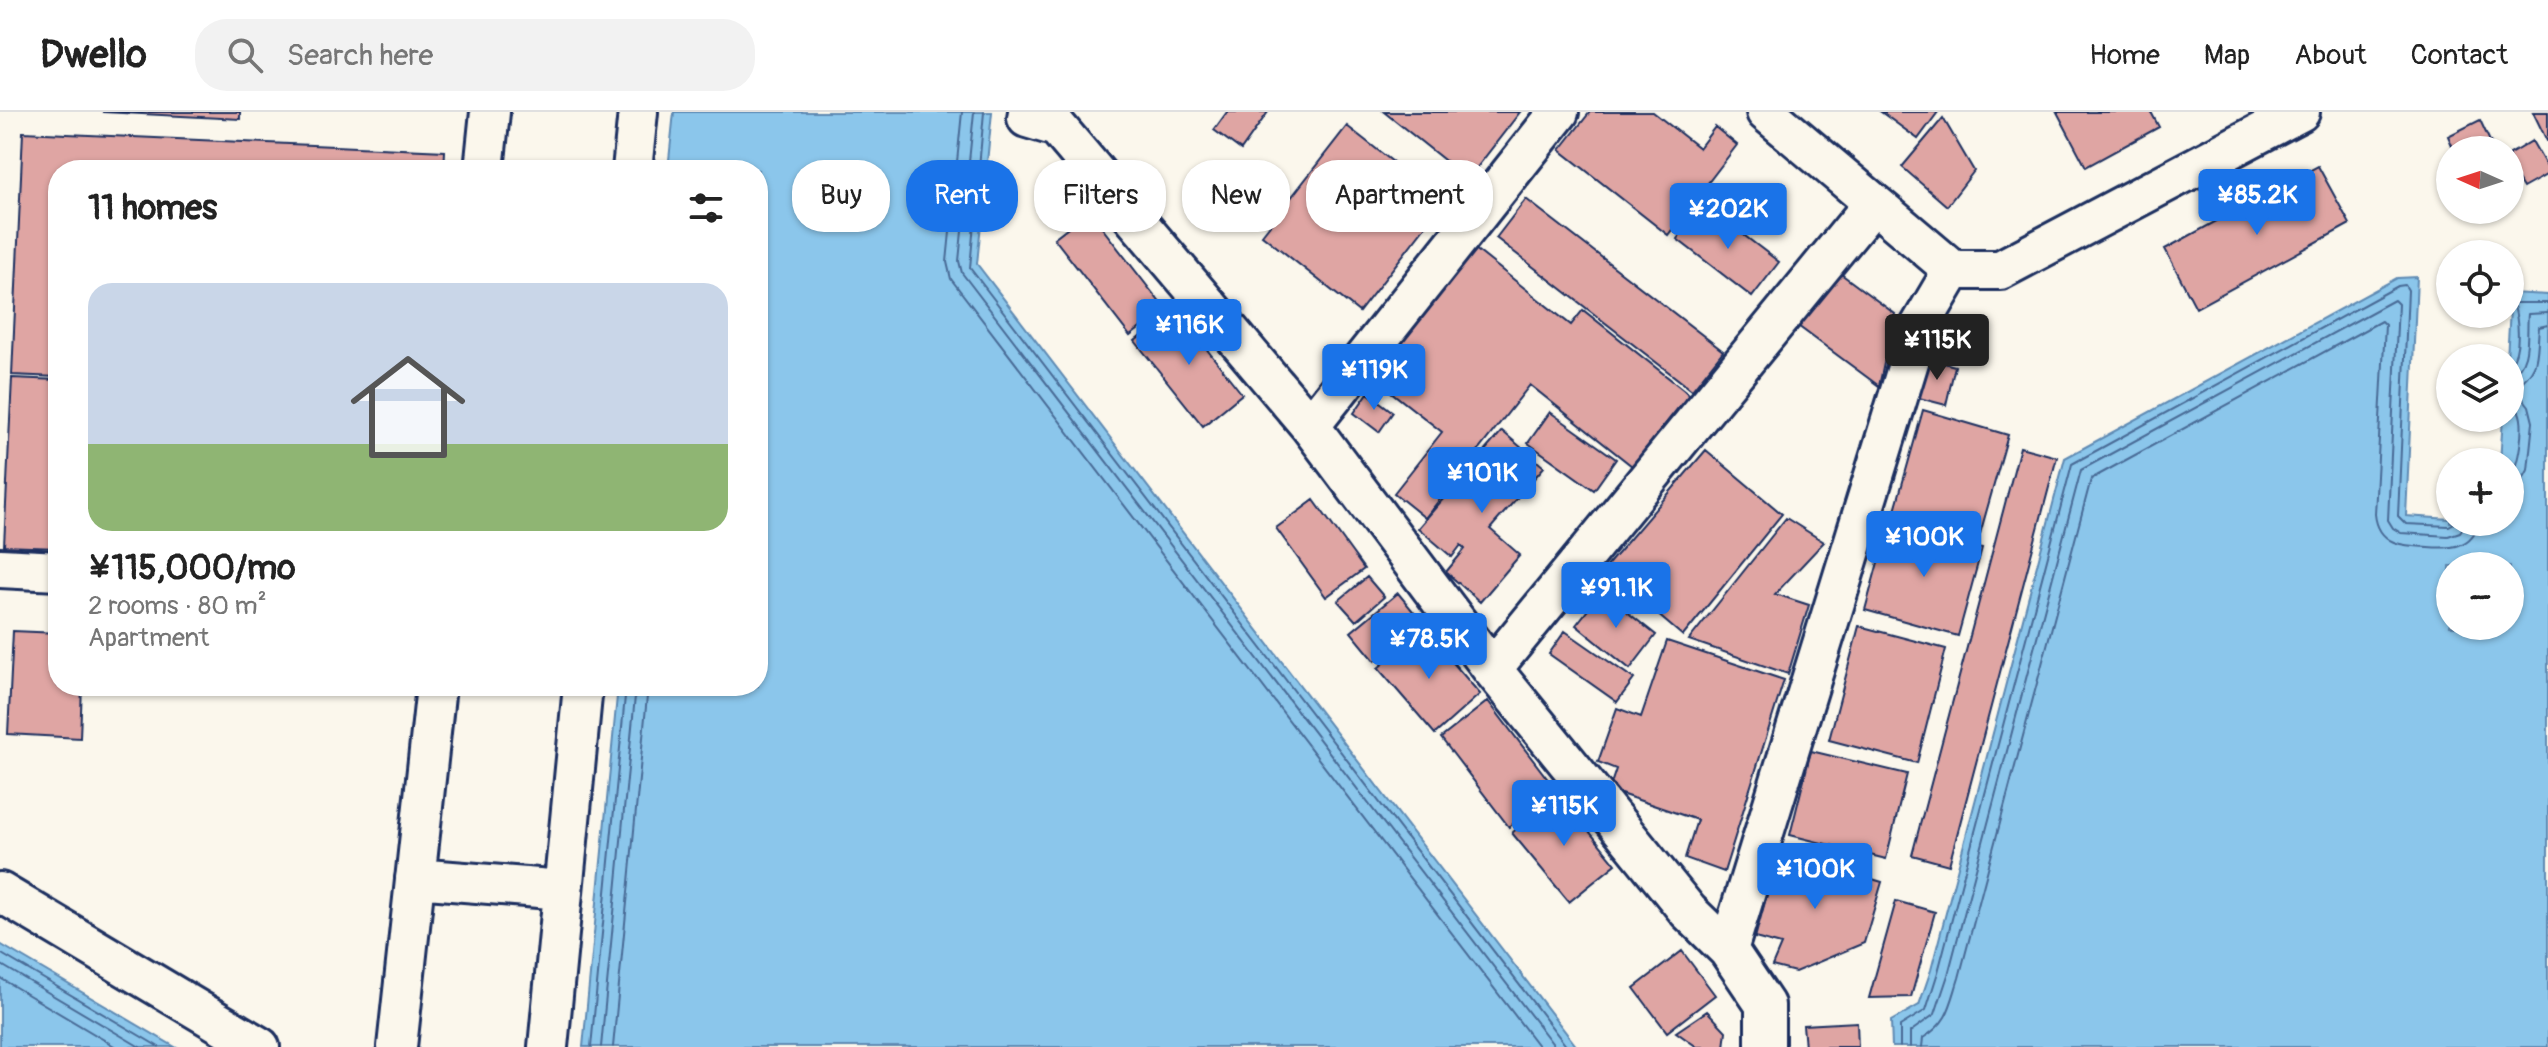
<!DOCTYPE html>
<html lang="en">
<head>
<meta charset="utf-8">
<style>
  body { margin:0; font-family:Pangolin,sans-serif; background:#f2f2f2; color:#222; height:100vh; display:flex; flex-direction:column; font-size:30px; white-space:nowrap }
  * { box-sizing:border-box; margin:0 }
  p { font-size:26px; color:#767676 }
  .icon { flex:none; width:44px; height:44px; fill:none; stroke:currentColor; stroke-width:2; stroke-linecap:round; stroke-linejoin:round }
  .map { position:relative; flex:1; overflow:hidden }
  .details { position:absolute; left:48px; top:48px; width:720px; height:536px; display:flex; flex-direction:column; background:#fff; border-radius:32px; box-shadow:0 2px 6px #0004 }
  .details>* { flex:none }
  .guide { position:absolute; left:792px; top:48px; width:760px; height:72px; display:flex; gap:16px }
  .needle { width:52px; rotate:273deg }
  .controls { position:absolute; left:2436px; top:24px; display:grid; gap:16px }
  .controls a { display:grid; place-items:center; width:88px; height:88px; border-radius:50%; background:#fff; box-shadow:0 2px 6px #0004; font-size:40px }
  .price { position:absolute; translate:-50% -68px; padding:0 18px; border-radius:8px; background:#1a73e8; color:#fff; font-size:26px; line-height:52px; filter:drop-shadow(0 2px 4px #0008) }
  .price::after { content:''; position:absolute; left:50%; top:48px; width:24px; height:18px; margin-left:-12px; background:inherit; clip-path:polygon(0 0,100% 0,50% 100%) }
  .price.active { background:#222; color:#fff }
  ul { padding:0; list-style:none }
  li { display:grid; align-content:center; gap:16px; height:424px; padding:0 40px }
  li+li { border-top:2px solid #e0e0e0 }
  li span { display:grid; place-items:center; height:248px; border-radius:24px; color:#555 }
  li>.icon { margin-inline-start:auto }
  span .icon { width:144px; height:144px; fill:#fffc; stroke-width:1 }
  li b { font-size:34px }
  h2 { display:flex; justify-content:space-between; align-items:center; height:96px; padding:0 40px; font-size:34px }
  .chip { padding:0 28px; border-radius:32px; background:#fff; box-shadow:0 2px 6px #0004; font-size:28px; line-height:72px }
  .chip.active { background:#1a73e8; color:#fff }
  header { display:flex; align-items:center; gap:48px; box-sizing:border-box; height:112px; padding:0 40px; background:#fff; border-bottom:2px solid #e0e0e0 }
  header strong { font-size:38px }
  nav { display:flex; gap:44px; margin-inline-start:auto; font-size:28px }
  .search { width:560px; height:72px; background:#f2f2f2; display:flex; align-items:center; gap:20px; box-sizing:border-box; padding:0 28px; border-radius:32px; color:#767676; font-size:30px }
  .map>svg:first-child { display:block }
  .water { fill:#8bc6eb; stroke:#5e8ab3; stroke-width:2; fill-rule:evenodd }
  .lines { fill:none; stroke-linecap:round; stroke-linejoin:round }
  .shore { stroke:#486b96; stroke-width:2 }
  .building { fill:#dfa5a3; stroke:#1b2f5e; stroke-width:2 }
  .minor-casing { stroke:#1b2f5e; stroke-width:44 }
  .minor { stroke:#fbf7ec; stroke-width:38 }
</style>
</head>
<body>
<header>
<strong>Dwello</strong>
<div class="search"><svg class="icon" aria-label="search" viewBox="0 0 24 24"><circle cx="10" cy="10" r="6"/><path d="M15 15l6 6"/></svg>Search here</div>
<nav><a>Home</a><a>Map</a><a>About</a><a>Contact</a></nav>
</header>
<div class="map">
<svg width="2548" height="935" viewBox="0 0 2548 935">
  <rect width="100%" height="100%" fill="#fbf7ec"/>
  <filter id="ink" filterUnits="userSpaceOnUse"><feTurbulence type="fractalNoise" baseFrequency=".0125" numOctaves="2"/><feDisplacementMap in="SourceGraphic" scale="16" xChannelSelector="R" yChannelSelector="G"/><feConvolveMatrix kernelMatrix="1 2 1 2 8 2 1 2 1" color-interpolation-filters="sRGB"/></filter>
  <g filter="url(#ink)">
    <path class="water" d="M674 0H992L977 152 1577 935H583L618 574H758V58H668Z
      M2417 165 2406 404 2450 407V410H2510V350H2500L2503 306H2510V246H2507L2511 181 2548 183V935H1892L1891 909 1919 893 1931 858 2065 346 2397 166ZM2450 454H2510V514H2450Z
      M0 832 175 935H0Z"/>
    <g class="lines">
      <path class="shore" d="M962 0 947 150 951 167 1539 935
        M974 0 959 149 962 161 1555 935
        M984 0 970 156 1567 935
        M2510 253C2522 238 2518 206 2513 191H2548
        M2510 263C2532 253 2526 222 2528 202L2548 201
        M2510 290C2515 294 2516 294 2519 300 2525 313 2519 354 2510 364
        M2510 378 2522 369 2528 358 2533 310 2529 294 2515 276C2541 255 2536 247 2539 215L2548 213
        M0 841 159 935
        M0 852 140 935
        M0 866 116 935
        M591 935 626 574
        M601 935 636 574
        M613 935 648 574
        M1900 935V914L1926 898 1938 860 2072 352 2398 174 2405 173 2408 178 2398 404 2406 412 2449 414 2456 410
        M1910 935V920L1935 902 1948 863 2081 358 2394 188 2398 192 2388 408 2393 416 2401 421 2448 424 2460 420 2467 410
        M1922 935 1923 926C1949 910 1950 894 1959 866L2091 367 2381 209 2385 213 2375 402C2378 433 2403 434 2428 435 2451 437 2472 436 2479 410"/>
    </g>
    <path class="building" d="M102 0H240V7Z
      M1227 0H1268L1241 38 1214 18Z
      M1384 0H1520L1468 67Z
      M1590 0H1653L1699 36 1715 15 1737 33 1668 123 1560 38Z
      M1881 0H1938L1918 27Z
      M2057 0H2151L2159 15 2086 55Z
      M2533 0H2548V29H2547Z
      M1943 6 1974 59 1947 94 1902 55Z
      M2480 8 2494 38H2454L2448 24Z
      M1347 14 1444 90 1359 200 1262 123Z
      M23 20 445 39 444 58H58V265L12 263Z
      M2532 29 2548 57V62L2523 76 2510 54V42Z
      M2318 54 2350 112 2196 196 2165 137Z
      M1526 87 1723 239 1692 278 1496 126Z
      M1703 92 1779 150 1752 185 1677 127Z
      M1089 99 1165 197 1130 224 1054 126Z
      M1474 136 1571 213 1583 198 1689 282 1632 354 1530 273 1425 406 1394 381 1442 320 1372 265Z
      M1837 159 1895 202 1879 274 1798 214Z
      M1175 197 1242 282 1203 314 1135 229Z
      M1928 247 1955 254 1946 293 1919 286Z
      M12 266 58 268V436L4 434Z
      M1368 281 1393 300 1379 320 1354 301Z
      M1923 298 2008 323 1980 422 1895 398Z
      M1550 300 1616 347 1594 378 1528 331Z
      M1502 319 1544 355 1490 417 1520 443 1480 490 1446 460 1465 437 1461 433 1452 445 1418 416Z
      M2020 335 2057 345 1949 753 1912 743Z
      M1706 338 1782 402 1683 524 1604 457Z
      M1314 388 1364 457 1326 485 1276 416Z
      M1786 406 1824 430 1775 482 1809 493 1788 562 1689 528Z
      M1889 410 1982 436 1958 524 1865 498Z
      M1367 465 1384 485 1356 509 1338 489Z
      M1602 480 1656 523 1630 557 1576 513Z
      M1398 481 1422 510 1375 549 1351 520Z
      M1859 514 1946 537 1917 651 1829 628Z
      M1424 517 1480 582 1435 622 1378 556Z
      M13 519 58 521V574H82L80 626 8 622Z
      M1565 519 1634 567 1617 590 1549 542Z
      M1667 529 1784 568 1724 760 1685 746 1697 708 1609 678 1616 657 1598 650 1617 596 1641 605Z
      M1488 589 1556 678 1509 715 1441 626Z
      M1811 639 1907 662 1886 747 1790 723Z
      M1557 680 1616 752 1569 790 1512 721Z
      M1779 739 1882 770 1864 831 1795 860 1772 854 1781 833 1755 826Z
      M1896 789 1935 800 1911 885 1869 886Z
      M1682 839 1715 883 1667 920 1634 876Z
      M1707 899 1726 919 1724 935H1697L1676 920Z
      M1857 910 1858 935H1805L1803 913Z"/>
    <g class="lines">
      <defs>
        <path id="minor" d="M1028 0 1027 6 1057 15 1310 314 1492 557 1688 799 1728 838 1765 893V935
          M1766 0 1953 158H2000L2300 0
          M484 58 490 0
          M632 58 638 0
          M1310 314 1559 0
          M0 456 58 459
          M1492 557 1873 92
          M415 766 563 778
          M0 780 260 935
          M1728 838 1920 214 1953 158
          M397 935 436 574
          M548 935 583 574"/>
      </defs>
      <use href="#minor" class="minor-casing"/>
      <use href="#minor" class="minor"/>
    </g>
  </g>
</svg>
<div class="controls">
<a><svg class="needle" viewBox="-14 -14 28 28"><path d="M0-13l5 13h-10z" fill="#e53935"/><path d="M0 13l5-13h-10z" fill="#767676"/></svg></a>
<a><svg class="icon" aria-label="locate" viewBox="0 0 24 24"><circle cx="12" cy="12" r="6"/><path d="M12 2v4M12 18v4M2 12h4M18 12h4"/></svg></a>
<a><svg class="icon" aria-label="layers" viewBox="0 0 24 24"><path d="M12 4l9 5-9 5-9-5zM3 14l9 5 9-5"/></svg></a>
<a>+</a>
<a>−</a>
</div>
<b class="price" style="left:2257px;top:125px">¥85.2K</b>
<b class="price" style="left:1728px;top:139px">¥202K</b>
<b class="price" style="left:1189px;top:255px">¥116K</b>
<b class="price active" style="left:1937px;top:270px">¥115K</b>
<b class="price" style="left:1374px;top:300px">¥119K</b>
<b class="price" style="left:1482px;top:403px">¥101K</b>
<b class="price" style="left:1924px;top:467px">¥100K</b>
<b class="price" style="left:1616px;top:518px">¥91.1K</b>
<b class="price" style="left:1429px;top:569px">¥78.5K</b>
<b class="price" style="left:1564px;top:736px">¥115K</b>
<b class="price" style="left:1815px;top:799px">¥100K</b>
<div class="guide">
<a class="chip">Buy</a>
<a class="chip active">Rent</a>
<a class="chip">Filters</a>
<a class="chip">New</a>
<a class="chip">Apartment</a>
</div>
<section class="details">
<h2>11 homes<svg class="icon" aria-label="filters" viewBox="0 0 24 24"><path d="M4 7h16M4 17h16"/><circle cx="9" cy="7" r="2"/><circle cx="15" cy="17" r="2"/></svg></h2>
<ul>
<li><span style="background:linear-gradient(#c9d6e8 65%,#8fb573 0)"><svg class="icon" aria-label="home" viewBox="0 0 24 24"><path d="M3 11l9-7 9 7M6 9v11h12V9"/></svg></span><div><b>¥115,000/mo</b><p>2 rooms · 80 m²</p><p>Apartment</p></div></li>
</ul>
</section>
</div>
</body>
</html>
